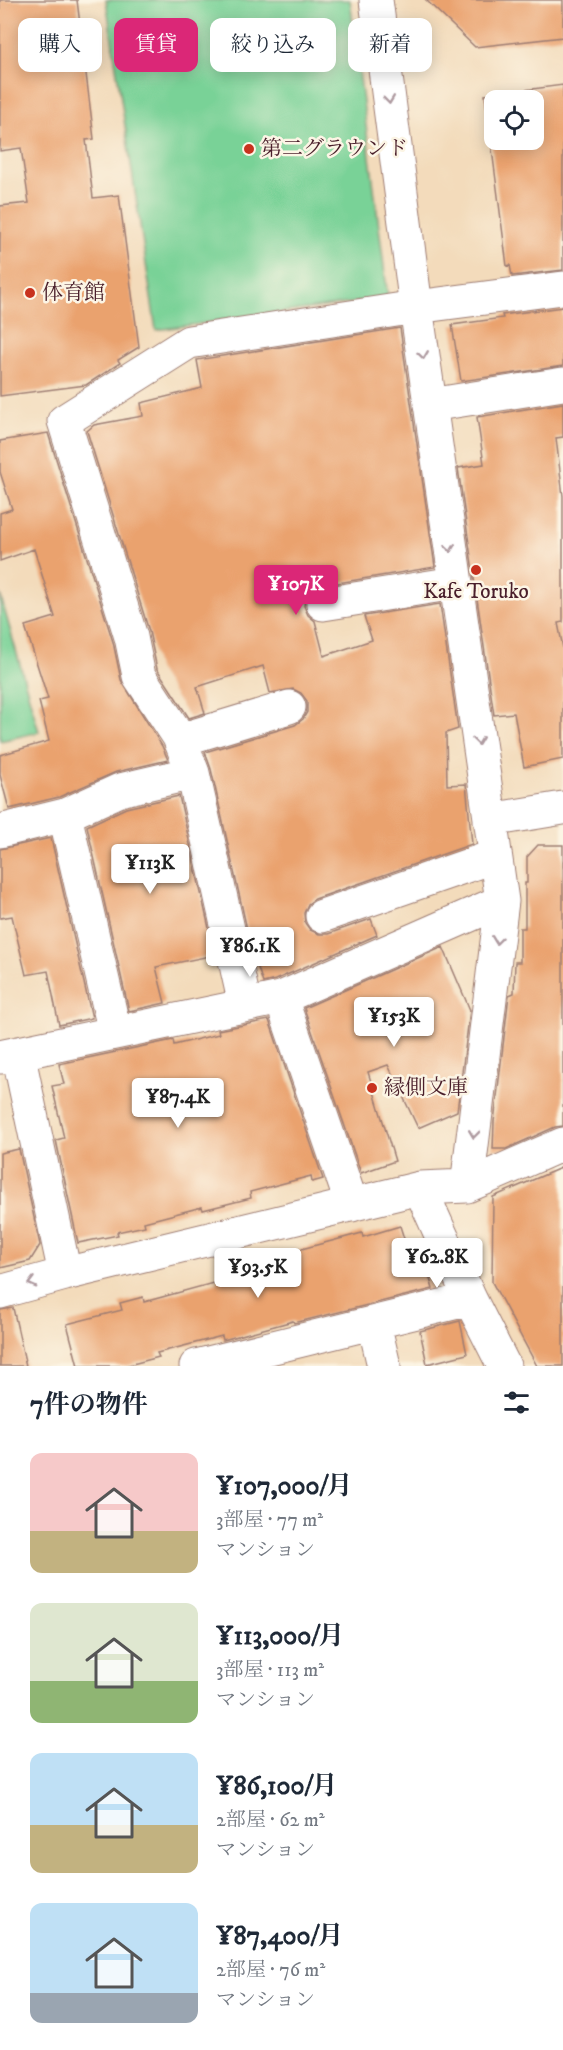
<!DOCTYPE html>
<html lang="ja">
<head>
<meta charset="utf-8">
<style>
  body { margin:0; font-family:"IM FELL DW Pica","Noto Serif JP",serif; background:#f6f6f7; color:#1f2937; height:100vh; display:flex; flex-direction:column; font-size:22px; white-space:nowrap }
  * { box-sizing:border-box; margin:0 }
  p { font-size:20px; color:#747a83 }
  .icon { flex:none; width:33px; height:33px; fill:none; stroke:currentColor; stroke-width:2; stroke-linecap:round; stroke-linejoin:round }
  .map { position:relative; height:1366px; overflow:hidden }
  .details { display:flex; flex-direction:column; background:#fff; flex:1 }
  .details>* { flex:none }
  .top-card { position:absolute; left:18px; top:18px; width:528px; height:54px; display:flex; gap:12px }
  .controls { position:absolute; left:484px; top:90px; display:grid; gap:12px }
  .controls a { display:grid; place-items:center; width:60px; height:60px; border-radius:12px; background:#fff; box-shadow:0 3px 15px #0003; font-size:30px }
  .price { position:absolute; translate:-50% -51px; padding:0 14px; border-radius:6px; background:#fff; color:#222; font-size:20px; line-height:39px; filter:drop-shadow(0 2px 3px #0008) }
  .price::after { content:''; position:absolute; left:50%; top:36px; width:18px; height:14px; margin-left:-9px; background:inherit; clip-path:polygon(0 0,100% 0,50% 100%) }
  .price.selected { background:#db2777; color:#fff }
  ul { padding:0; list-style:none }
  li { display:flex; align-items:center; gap:18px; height:150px; padding:0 30px }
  li span { display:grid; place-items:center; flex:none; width:168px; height:120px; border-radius:12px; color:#555 }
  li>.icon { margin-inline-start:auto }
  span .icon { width:72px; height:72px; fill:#fffc; stroke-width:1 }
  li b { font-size:26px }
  h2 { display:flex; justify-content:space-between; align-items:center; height:72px; padding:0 30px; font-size:26px }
  .chip { padding:0 21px; border-radius:12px; background:#fff; box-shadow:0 3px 15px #0003; font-size:21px; line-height:54px }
  .chip.selected { background:#db2777; color:#fff }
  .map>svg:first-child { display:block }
  .green { fill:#79d297; stroke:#627861; stroke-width:1.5 }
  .building { fill:#eaa26e; fill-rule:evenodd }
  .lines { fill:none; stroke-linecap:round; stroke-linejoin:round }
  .street-casing { stroke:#9e7d73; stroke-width:35 }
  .street { stroke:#fff; stroke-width:33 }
  .oneway { stroke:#ae9aa0 }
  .poi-dot { fill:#c8321e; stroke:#fcf5e5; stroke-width:2 }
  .labels { text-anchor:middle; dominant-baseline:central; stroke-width:5; stroke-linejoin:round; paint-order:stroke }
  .poi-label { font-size:21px; fill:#4a1f2b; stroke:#fcf5e5; text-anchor:start }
</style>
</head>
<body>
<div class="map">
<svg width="563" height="1366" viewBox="0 0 563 1366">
  <rect width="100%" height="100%" fill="#fcf5e5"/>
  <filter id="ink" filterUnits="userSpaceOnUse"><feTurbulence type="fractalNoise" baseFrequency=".0167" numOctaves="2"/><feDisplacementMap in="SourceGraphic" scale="12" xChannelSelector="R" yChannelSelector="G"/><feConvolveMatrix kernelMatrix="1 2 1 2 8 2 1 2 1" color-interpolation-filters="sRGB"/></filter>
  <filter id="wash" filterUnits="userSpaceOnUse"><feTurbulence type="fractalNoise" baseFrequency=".008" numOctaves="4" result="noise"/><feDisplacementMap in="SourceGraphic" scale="24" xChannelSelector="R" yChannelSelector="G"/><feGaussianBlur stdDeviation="1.35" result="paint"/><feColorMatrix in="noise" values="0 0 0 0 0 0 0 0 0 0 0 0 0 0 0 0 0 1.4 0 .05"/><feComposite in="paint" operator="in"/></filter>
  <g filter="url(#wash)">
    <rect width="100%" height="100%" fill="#f3dbbb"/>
    <path class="green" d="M106 0H350L388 298 156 330Z
      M0 594 39 732 0 741Z"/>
    <g id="blocks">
      <path class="building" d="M0 0H77L94 139 86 140 93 198 119 195 139 347 118 360 120 363 86 385 0 396V206L29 203 21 148 0 151Z
        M426 0H563V37L475 47Z
        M563 85V270L512 276 510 265 507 266 485 95ZM495 100H534V140H495Z
        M563 307V366L461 381 452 325 503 318 502 315Z
        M400 328 435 567 319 586 311 590 305 598 304 606 308 615 315 621 324 656 372 640 364 616 440 604 458 729 446 733 447 785 466 784 472 844 315 899 308 904 304 913 305 923 310 930 319 934H328L371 919 377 935 275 980 263 983 251 947 211 769 205 752 295 725 303 719 307 712V701L301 693 293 689 270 693 263 666 197 687 205 713 189 718 157 669 149 631 87 431 94 425 143 416 141 403 202 388 197 360Z
        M563 403V437L556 438 563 496V622L558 623 563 648V759L524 767 514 713 494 715 458 468 484 464 477 417Z
        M48 433 113 642 121 680 162 746 168 760 116 772 59 797 9 809 0 775V755L49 741 39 701 48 699 25 626 55 617 34 549 0 561V513L12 509 0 472V441Z
        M179 796 215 955 156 967 165 1003 129 1011 87 826 126 808Z
        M51 838 92 1018 59 1025 48 971 26 975 12 916 0 918V849Z
        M538 845H563V1126L555 1127 506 1149H493L494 1122 509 995 514 993 515 962H520V928H525V883H527V857Z
        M443 947 470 1010 457 1111 418 1128 388 1065 368 1072 395 1161 361 1173 304 1008Z
        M269 1020 323 1179 312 1182 311 1176 250 1192 251 1198 203 1210 202 1207 144 1222 145 1226 117 1232 118 1235 78 1243 56 1140 64 1138 52 1086 64 1084 59 1064 173 1040 174 1045 219 1034 218 1030Z
        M19 1149 40 1245 30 1261 0 1268V1153Z
        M563 1167V1366H537L492 1282 493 1197Z
        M400 1226 406 1245 419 1242 433 1289 294 1323 293 1321 223 1340 222 1336 157 1353 159 1357 125 1366H78L67 1324 122 1310 120 1303 143 1297 144 1302 217 1282V1279L277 1262 275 1256 362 1233 363 1237Z
        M13 1308 26 1366H0V1310Z
        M460 1321 467 1354 427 1364 420 1331Z"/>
    </g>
  </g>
  <g filter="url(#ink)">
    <use href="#blocks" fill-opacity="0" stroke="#9e7d73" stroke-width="1.5"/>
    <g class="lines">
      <defs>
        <path id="street" d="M376 0 416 307 502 901 467 1186
          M430 405 563 384
          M323 604 455 583
          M180 740 289 707
          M65 815 115 1033
          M490 820 563 808
          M0 831 65 815 120 790 193 773
          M322 916 495 856
          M281 998 352 1205
          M245 1005 193 773 179 737 139 676 131 637 64 421 189 342 416 307 563 288
          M18 1053 65 1274
          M0 1057 281 998 502 901
          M420 1188 470 1299 504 1366
          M0 1292 65 1274 420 1188 467 1186 563 1144
          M374 1323 384 1366
          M196 1366 470 1299"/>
      </defs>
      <use href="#street" class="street-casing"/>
      <use href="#street" class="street"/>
    </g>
    <defs><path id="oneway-chevron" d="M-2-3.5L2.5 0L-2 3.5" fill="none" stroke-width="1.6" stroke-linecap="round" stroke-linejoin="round" transform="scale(1.5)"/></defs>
    <g class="oneway">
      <use href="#oneway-chevron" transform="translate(389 100) rotate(83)"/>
      <use href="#oneway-chevron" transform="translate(423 355) rotate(82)"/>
      <use href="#oneway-chevron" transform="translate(450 548) rotate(82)"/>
      <use href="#oneway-chevron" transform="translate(478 741) rotate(82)"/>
      <use href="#oneway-chevron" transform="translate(497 940) rotate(97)"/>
      <use href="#oneway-chevron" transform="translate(474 1134) rotate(97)"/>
      <use href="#oneway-chevron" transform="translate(32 1283) rotate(165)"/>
    </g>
  </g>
  <g class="poi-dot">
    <circle cx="249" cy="149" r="6"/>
    <circle cx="30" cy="293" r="6"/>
    <circle cx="476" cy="570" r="6"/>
    <circle cx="372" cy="1088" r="6"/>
  </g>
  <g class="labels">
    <g class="poi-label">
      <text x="261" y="149">第二グラウンド</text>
      <text x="42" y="293">体育館</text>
      <text x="476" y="592" text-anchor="middle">Kafe Toruko</text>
      <text x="384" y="1088">縁側文庫</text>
    </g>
  </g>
</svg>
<div class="controls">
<a><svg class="icon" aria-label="locate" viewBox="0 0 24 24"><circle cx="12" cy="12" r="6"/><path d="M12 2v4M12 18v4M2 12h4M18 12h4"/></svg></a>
</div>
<b class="price selected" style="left:296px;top:616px">¥107K</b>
<b class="price" style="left:150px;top:895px">¥113K</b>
<b class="price" style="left:250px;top:978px">¥86.1K</b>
<b class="price" style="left:394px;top:1048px">¥153K</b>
<b class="price" style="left:178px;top:1129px">¥87.4K</b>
<b class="price" style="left:437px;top:1289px">¥62.8K</b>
<b class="price" style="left:258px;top:1299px">¥93.5K</b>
<div class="top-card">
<a class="chip">購入</a>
<a class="chip selected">賃貸</a>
<a class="chip">絞り込み</a>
<a class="chip">新着</a>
</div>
</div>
<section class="details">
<h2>7件の物件<svg class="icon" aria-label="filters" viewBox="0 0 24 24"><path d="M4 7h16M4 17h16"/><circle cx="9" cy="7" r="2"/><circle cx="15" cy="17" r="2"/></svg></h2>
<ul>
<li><span style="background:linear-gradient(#f6c9c9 65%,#c2b280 0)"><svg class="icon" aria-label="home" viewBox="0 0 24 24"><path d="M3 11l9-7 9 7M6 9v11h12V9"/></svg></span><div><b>¥107,000/月</b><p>3部屋 · 77 m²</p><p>マンション</p></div></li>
<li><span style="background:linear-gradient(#dfe7d0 65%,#8fb573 0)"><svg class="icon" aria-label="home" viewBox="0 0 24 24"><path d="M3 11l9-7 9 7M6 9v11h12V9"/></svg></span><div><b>¥113,000/月</b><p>3部屋 · 113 m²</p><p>マンション</p></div></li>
<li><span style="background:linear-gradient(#bfe0f5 60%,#c2b280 0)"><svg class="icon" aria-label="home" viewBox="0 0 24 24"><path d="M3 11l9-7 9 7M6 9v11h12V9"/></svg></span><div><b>¥86,100/月</b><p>2部屋 · 62 m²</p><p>マンション</p></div></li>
<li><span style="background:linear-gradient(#bfe0f5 75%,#9aa5b1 0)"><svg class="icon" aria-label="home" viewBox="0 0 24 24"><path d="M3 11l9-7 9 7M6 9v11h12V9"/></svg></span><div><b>¥87,400/月</b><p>2部屋 · 76 m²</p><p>マンション</p></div></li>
</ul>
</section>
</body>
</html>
